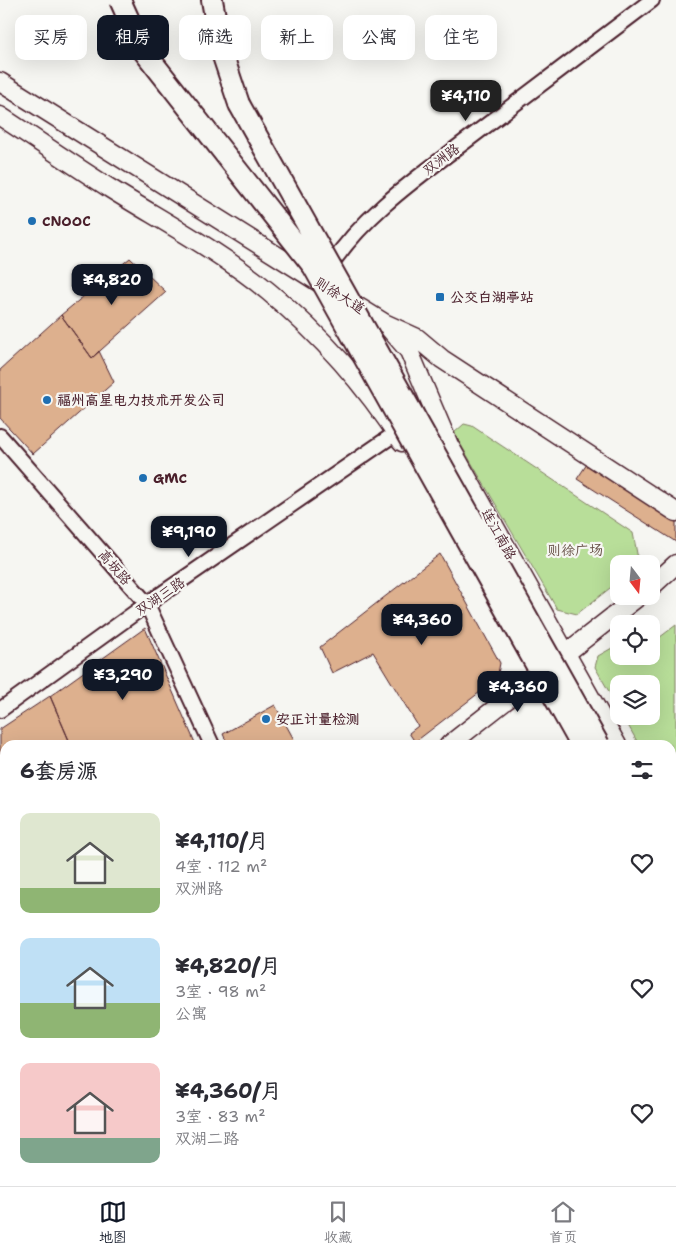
<!DOCTYPE html>
<html lang="zh">
<head>
<meta charset="utf-8">
<style>
  body { margin:0; font-family:"Shantell Sans","LXGW WenKai TC",sans-serif; background:#f2f2f3; color:#2b2b33; height:100vh; display:flex; flex-direction:column; font-size:19px; white-space:nowrap }
  * { box-sizing:border-box; margin:0 }
  p { font-size:16px; color:#7c7c81 }
  .icon { flex:none; width:28px; height:28px; fill:none; stroke:currentColor; stroke-width:2; stroke-linecap:round; stroke-linejoin:round }
  .map { position:relative; flex:1; overflow:hidden }
  .side { position:absolute; left:0px; top:740px; width:676px; height:446px; display:flex; flex-direction:column; background:#fff; border-radius:15px 15px 0 0; box-shadow:0 5px 20px #0002 }
  .side>* { flex:none }
  .top-card { position:absolute; left:15px; top:15px; width:646px; height:45px; display:flex; gap:10px }
  .needle { width:32px; rotate:164deg }
  .controls { position:absolute; left:610px; top:555px; display:grid; gap:10px }
  .controls a { display:grid; place-items:center; width:50px; height:50px; border-radius:10px; background:#fff; box-shadow:0 5px 20px #0002; font-size:25px }
  .price { position:absolute; translate:-50% -42px; padding:0 11px; border-radius:10px; background:#111827; color:#fff; font-size:16px; line-height:32px; filter:drop-shadow(0 1px 2px #0008) }
  .price::after { content:''; position:absolute; left:50%; top:30px; width:15px; height:11px; margin-left:-8px; background:inherit; clip-path:polygon(0 0,100% 0,50% 100%) }
  .price.current { background:#222; color:#fff }
  ul { padding:0; list-style:none }
  li { display:flex; align-items:center; gap:15px; height:125px; padding:0 20px }
  li span { display:grid; place-items:center; flex:none; width:140px; height:100px; border-radius:10px; color:#555 }
  li>.icon { margin-inline-start:auto }
  span .icon { width:60px; height:60px; fill:#fffc; stroke-width:1 }
  li b { font-size:21px }
  h2 { display:flex; justify-content:space-between; align-items:center; height:60px; padding:0 20px; font-size:21px }
  .chip { padding:0 18px; border-radius:10px; background:#fff; box-shadow:0 5px 20px #0002; font-size:18px; line-height:45px }
  .chip.current { background:#111827; color:#fff }
  .dock { display:flex; justify-content:space-around; align-items:center; height:70px; border-top:1px solid #e1e1e2; background:#fff; font-size:14px; color:#7c7c81 }
  .dock a { display:grid; justify-items:center; gap:2px }
  .dock .current { color:#111827 }
  .map>svg:first-child { display:block }
  .green { fill:#b8de99; stroke:#817e62 }
  .lines { fill:none; stroke-linecap:round; stroke-linejoin:round }
  .river { stroke:#7fc9df; stroke-width:19 }
  .building { fill:#ddb08e; stroke:#4a1f2b }
  .minor-casing { stroke:#4a1f2b; stroke-width:18 }
  .major-casing { stroke:#4a1f2b; stroke-width:21 }
  .highway-casing { stroke:#4a1f2b; stroke-width:24 }
  .minor { stroke:#f6f6f2; stroke-width:14 }
  .major { stroke:#f6f6f2; stroke-width:18 }
  .highway { stroke:#f6f6f2; stroke-width:20 }
  .highway-bridge-casing { stroke:#4a1f2b; stroke-width:24; stroke-linecap:butt }
  .highway-bridge { stroke:#f6f6f2; stroke-width:20 }
  .poi-dot { fill:#1f6fb2; stroke:#f6f6f2; stroke-width:2 }
  .labels { text-anchor:middle; dominant-baseline:central; stroke-width:4.5; stroke-linejoin:round; paint-order:stroke }
  .street-label { font-size:14px; fill:#4a1f2b; stroke:#f6f6f2 }
  .poi-label { font-size:14px; font-weight:bold; fill:#4a1f2b; stroke:#f6f6f2; text-anchor:start }
  .park-label { font-size:14px; fill:#664f46; stroke:#f6f6f2 }
</style>
</head>
<body>
<div class="map">
<svg width="676" height="1186" viewBox="0 0 676 1186">
  <rect width="100%" height="100%" fill="#f6f6f2"/>
  <filter id="ink" filterUnits="userSpaceOnUse"><feTurbulence type="fractalNoise" baseFrequency=".02" numOctaves="2"/><feDisplacementMap in="SourceGraphic" scale="10" xChannelSelector="R" yChannelSelector="G"/><feConvolveMatrix kernelMatrix="1 2 1 2 8 2 1 2 1" color-interpolation-filters="sRGB"/></filter>
  <g filter="url(#ink)">
    <path class="green" d="M464 424 472 426 633 533 639 564H619V581L577 614 557 609 454 433Z
      M676 625V750L671 753V745H639L623 716H651V684H619V709L595 667 598 656 619 644V656H651V644Z"/>
    <g class="lines">
      <path class="river" d="M671 1101 676 1098
        M528 1186 536 1181"/>
    </g>
    <path class="building" d="M130 258 166 292 92 358 61 315Z
      M61 315 92 358 99 351 114 382 33 454 0 418V370Z
      M587 464 676 521V542L577 479Z
      M440 554 500 663 497 679 415 742 409 733 418 726 373 652 332 673 320 647Z
      M145 628 196 745H71L50 696Z
      M50 696 71 745H5V1017L0 1005V729Z
      M275 705 297 745H228L223 734Z"/>
    <g class="lines">
      <defs>
        <path id="minor" d="M326 272C363 213 424 173 479 131 537 87 594 44 652 0
          M0 436 147 604 212 745
          M0 710 147 604 396 433
          M39 1181V1186
          M413 1181 415 1186"/>
        <path id="major" d="M0 82 325 286
          M0 116C37 140 73 165 111 189 164 222 221 252 269 292 321 335 366 386 402 442
          M347 300 384 323 417 338 442 359 676 512
          M390 329 409 351 449 445 617 745
          M651 587 676 564
          M449 745 639 596
          M671 842 676 850
          M671 930 676 934
          M0 1069 5 1067"/>
        <path id="highway" d="M212 0 221 50 239 104
          M671 875 676 883
          M671 906 676 915"/>
      </defs>
      <use href="#minor" class="minor-casing"/>
      <use href="#major" class="major-casing"/>
      <use href="#highway" class="highway-casing"/>
      <use href="#minor" class="minor"/>
      <use href="#major" class="major"/>
      <use href="#highway" class="highway"/>
      <defs>
        <path id="highway-bridge" d="M120 0 142 49 313 266 581 745
          M239 104 599 745"/>
      </defs>
      <use href="#highway-bridge" class="highway-bridge-casing"/>
      <use href="#highway-bridge" class="highway-bridge"/>
    </g>
  </g>
  <g class="poi-dot">
    <circle cx="32" cy="221" r="5"/>
    <rect x="435" y="292" width="10" height="10" rx="2.5"/>
    <circle cx="47" cy="400" r="5"/>
    <circle cx="143" cy="478" r="5"/>
    <circle cx="266" cy="719" r="5"/>
  </g>
  <g class="labels">
    <g class="street-label">
      <text transform="translate(441 159) rotate(-37)">双洲路</text>
      <text transform="translate(340 295) rotate(32)">则徐大道</text>
      <text transform="translate(499 534) rotate(61)">连江南路</text>
      <text transform="translate(115 567) rotate(49)">高坂路</text>
      <text transform="translate(160 596) rotate(-34)">双湖三路</text>
    </g>
    <g class="poi-label">
      <text x="42" y="221">CNOOC</text>
      <text x="450" y="297">公交白湖亭站</text>
      <text x="57" y="400">福州高星电力技术开发公司</text>
      <text x="153" y="478">GMC</text>
      <text x="276" y="719">安正计量检测</text>
    </g>
    <g class="park-label">
      <text x="575" y="550">则徐广场</text>
    </g>
  </g>
</svg>
<div class="controls">
<a><svg class="needle" viewBox="-14 -14 28 28"><path d="M0-13l5 13h-10z" fill="#e53935"/><path d="M0 13l5-13h-10z" fill="#7c7c81"/></svg></a>
<a><svg class="icon" aria-label="locate" viewBox="0 0 24 24"><circle cx="12" cy="12" r="6"/><path d="M12 2v4M12 18v4M2 12h4M18 12h4"/></svg></a>
<a><svg class="icon" aria-label="layers" viewBox="0 0 24 24"><path d="M12 4l9 5-9 5-9-5zM3 14l9 5 9-5"/></svg></a>
</div>
<b class="price current" style="left:466px;top:122px">¥4,110</b>
<b class="price" style="left:112px;top:306px">¥4,820</b>
<b class="price" style="left:189px;top:558px">¥9,190</b>
<b class="price" style="left:422px;top:646px">¥4,360</b>
<b class="price" style="left:123px;top:701px">¥3,290</b>
<b class="price" style="left:518px;top:713px">¥4,360</b>
<div class="top-card">
<a class="chip">买房</a>
<a class="chip current">租房</a>
<a class="chip">筛选</a>
<a class="chip">新上</a>
<a class="chip">公寓</a>
<a class="chip">住宅</a>
</div>
<section class="side">
<h2>6套房源<svg class="icon" aria-label="filters" viewBox="0 0 24 24"><path d="M4 7h16M4 17h16"/><circle cx="9" cy="7" r="2"/><circle cx="15" cy="17" r="2"/></svg></h2>
<ul>
<li><span style="background:linear-gradient(#dfe7d0 75%,#8fb573 0)"><svg class="icon" aria-label="home" viewBox="0 0 24 24"><path d="M3 11l9-7 9 7M6 9v11h12V9"/></svg></span><div><b>¥4,110/月</b><p>4室 · 112 m²</p><p>双洲路</p></div><svg class="icon" aria-label="heart" viewBox="0 0 24 24"><path d="M12 20l-8-8c-3-5 5-10 8-4 3-6 11-1 8 4z"/></svg></li>
<li><span style="background:linear-gradient(#bfe0f5 65%,#8fb573 0)"><svg class="icon" aria-label="home" viewBox="0 0 24 24"><path d="M3 11l9-7 9 7M6 9v11h12V9"/></svg></span><div><b>¥4,820/月</b><p>3室 · 98 m²</p><p>公寓</p></div><svg class="icon" aria-label="heart" viewBox="0 0 24 24"><path d="M12 20l-8-8c-3-5 5-10 8-4 3-6 11-1 8 4z"/></svg></li>
<li><span style="background:linear-gradient(#f6c9c9 75%,#7fa58c 0)"><svg class="icon" aria-label="home" viewBox="0 0 24 24"><path d="M3 11l9-7 9 7M6 9v11h12V9"/></svg></span><div><b>¥4,360/月</b><p>3室 · 83 m²</p><p>双湖二路</p></div><svg class="icon" aria-label="heart" viewBox="0 0 24 24"><path d="M12 20l-8-8c-3-5 5-10 8-4 3-6 11-1 8 4z"/></svg></li>
</ul>
</section>
</div>
<nav class="dock">
<a class="current"><svg class="icon" aria-label="map" viewBox="0 0 24 24"><path d="M3 6l6-2 6 2 6-2v14l-6 2-6-2-6 2zM9 4v14M15 6v14"/></svg>地图</a>
<a><svg class="icon" aria-label="saved" viewBox="0 0 24 24"><path d="M7 4h10v16l-5-4-5 4z"/></svg>收藏</a>
<a><svg class="icon" aria-label="home" viewBox="0 0 24 24"><path d="M3 11l9-7 9 7M6 9v11h12V9"/></svg>首页</a>
</nav>
</body>
</html>
